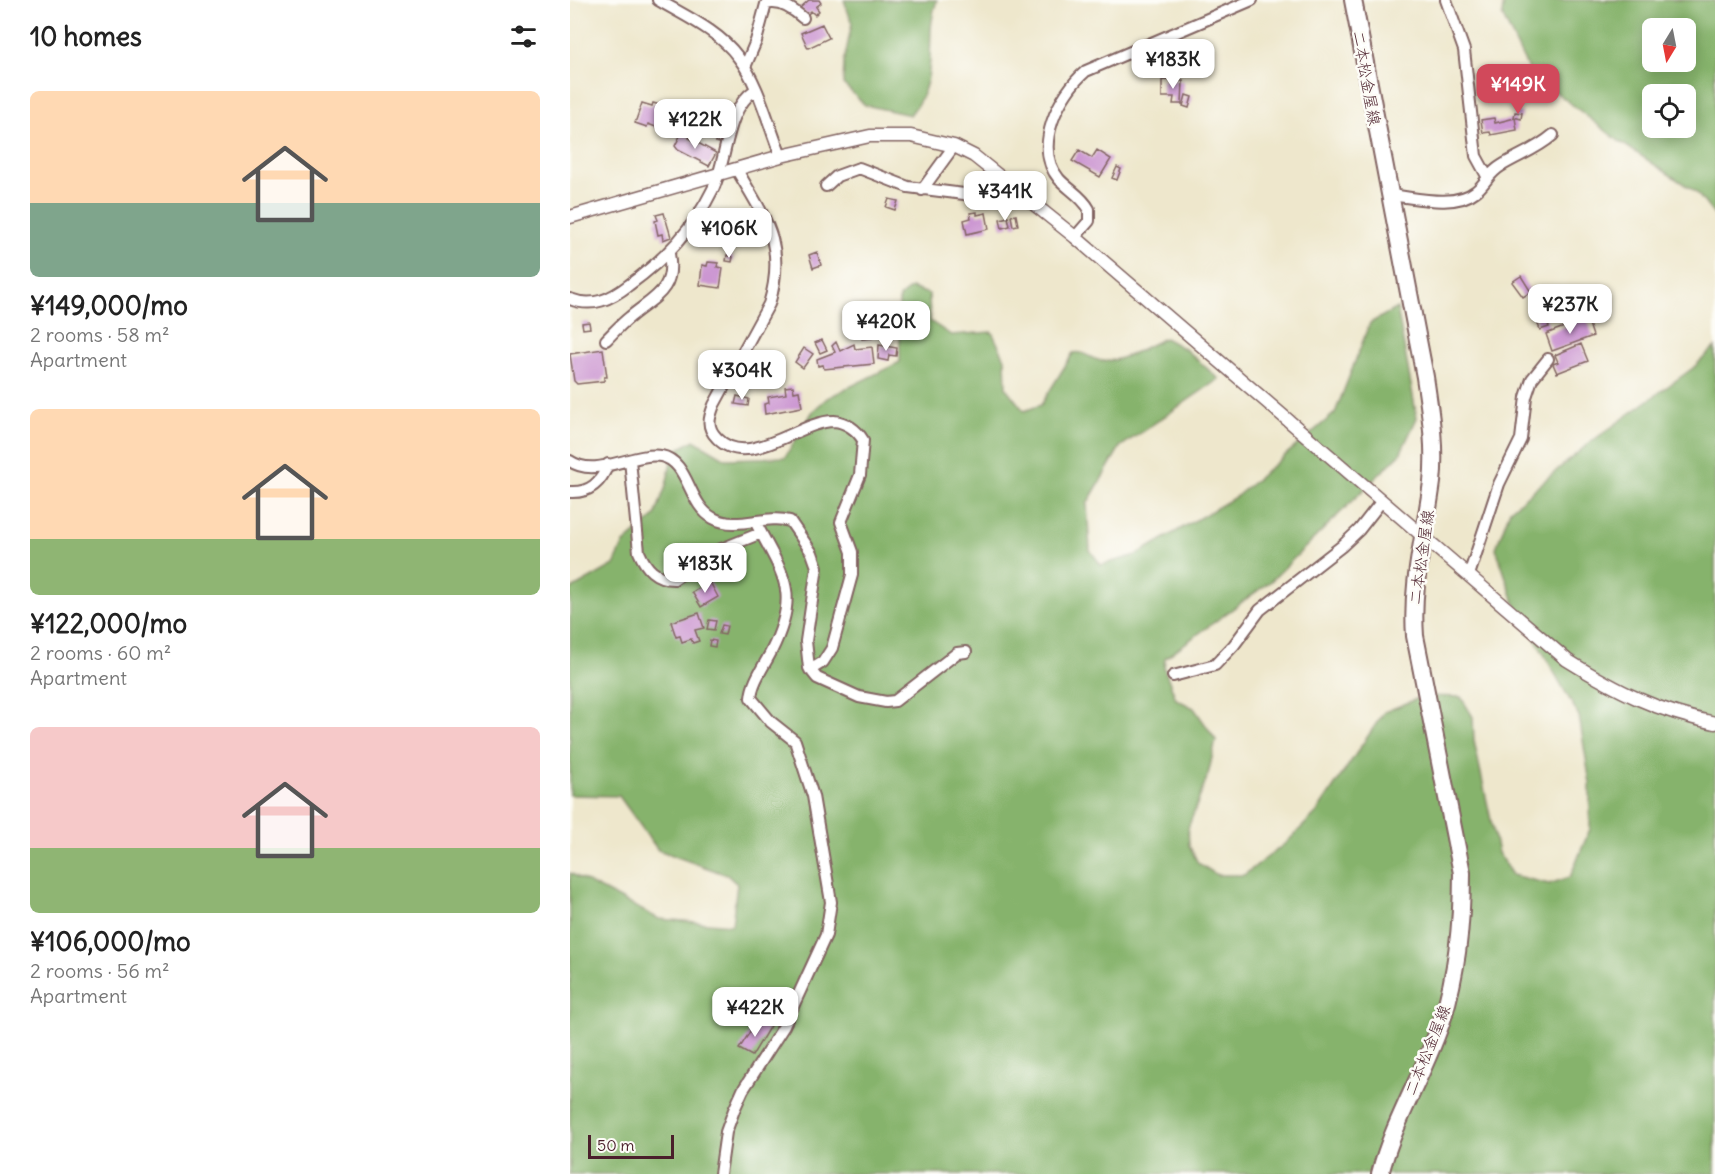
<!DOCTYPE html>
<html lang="en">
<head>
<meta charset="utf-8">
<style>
  body { margin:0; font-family:Delius,"Klee One",sans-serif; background:#f6f6f6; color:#222; height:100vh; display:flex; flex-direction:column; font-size:22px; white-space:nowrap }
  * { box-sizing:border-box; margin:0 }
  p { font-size:20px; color:#767676 }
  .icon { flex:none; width:33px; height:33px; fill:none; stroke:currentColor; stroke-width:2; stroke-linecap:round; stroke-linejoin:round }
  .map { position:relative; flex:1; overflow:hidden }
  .panel { display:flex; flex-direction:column; background:#fff; width:570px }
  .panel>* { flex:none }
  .needle { width:39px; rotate:190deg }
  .tools { position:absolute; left:1072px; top:18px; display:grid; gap:12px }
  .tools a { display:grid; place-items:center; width:54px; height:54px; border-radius:9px; background:#fff; box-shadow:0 3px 15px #0003; font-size:30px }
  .scale { position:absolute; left:18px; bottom:15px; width:86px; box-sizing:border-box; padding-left:6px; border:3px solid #4a1f2b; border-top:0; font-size:16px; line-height:21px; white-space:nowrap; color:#4a1f2b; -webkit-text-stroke:4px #fdfcf7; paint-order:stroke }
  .price { position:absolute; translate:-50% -51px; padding:0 14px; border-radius:12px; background:#fff; color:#222; font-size:20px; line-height:39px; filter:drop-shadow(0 2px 3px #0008) }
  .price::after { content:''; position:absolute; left:50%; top:36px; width:18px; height:14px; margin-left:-9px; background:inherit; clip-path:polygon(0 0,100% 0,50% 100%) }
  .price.selected { background:#d1495b; color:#fff }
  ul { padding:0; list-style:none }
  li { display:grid; align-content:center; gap:12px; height:318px; padding:0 30px }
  li span { display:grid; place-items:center; height:186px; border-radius:9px; color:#555 }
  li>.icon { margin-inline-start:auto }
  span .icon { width:108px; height:108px; fill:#fffc; stroke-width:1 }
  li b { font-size:26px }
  h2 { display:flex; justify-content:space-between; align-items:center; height:72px; padding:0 30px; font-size:26px }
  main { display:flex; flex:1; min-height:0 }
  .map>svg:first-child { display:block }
  .forest { fill:#86b36c; stroke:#68694c; stroke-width:1.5; fill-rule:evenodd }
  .building { fill:#cc97d2 }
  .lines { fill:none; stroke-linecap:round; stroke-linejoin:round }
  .minor-casing { stroke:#836563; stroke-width:14 }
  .tertiary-casing { stroke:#836563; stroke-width:15 }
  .primary-casing { stroke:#836563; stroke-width:20 }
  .minor { stroke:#fff; stroke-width:10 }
  .tertiary { stroke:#fff; stroke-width:12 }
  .primary { stroke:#fff; stroke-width:16 }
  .labels { text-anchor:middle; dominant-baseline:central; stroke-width:5; stroke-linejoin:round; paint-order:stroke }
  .street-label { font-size:16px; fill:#4a1f2b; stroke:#fdfcf7 }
</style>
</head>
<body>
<main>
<section class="panel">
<h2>10 homes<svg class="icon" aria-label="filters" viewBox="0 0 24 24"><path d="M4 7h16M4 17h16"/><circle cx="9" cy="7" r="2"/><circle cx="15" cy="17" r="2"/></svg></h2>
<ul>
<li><span style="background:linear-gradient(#ffd9b3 60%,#7fa58c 0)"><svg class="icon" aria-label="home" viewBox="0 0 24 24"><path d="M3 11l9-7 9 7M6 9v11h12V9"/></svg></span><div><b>¥149,000/mo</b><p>2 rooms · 58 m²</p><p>Apartment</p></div></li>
<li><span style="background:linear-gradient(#ffd9b3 70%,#8fb573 0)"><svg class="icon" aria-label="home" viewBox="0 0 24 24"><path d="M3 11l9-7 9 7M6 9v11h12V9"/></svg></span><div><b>¥122,000/mo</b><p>2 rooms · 60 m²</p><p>Apartment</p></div></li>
<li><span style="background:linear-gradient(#f6c9c9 65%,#8fb573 0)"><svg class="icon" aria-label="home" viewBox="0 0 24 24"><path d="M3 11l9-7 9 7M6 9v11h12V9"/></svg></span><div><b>¥106,000/mo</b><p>2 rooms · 56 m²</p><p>Apartment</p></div></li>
</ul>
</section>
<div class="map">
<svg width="1145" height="1174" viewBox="0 0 1145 1174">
  <rect width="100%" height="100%" fill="#fdfcf7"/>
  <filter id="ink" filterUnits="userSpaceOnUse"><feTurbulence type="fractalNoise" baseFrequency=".0167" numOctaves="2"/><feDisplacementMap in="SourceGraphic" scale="12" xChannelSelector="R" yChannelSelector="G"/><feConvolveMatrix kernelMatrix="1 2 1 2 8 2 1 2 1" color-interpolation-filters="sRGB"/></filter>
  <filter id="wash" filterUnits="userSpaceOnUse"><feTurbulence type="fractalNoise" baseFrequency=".008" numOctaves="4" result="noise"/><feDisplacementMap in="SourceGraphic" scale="24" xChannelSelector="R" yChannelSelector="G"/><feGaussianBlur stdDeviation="1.35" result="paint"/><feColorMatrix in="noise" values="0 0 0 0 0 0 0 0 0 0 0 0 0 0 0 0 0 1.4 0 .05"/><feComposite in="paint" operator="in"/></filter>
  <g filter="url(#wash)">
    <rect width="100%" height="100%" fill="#eee7cc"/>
    <path class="forest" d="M274 0H367C352 40 373 74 340 115L295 105 273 84 274 62 282 23Z
      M934 0H1145V216L1126 192 1050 142 959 71 932 15ZM1116 28V62H1083V28ZM1116 94V128H1083V94Z
      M341 288 359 294 360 321 381 335 422 332 435 359 436 388 454 411 471 405 503 353C515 350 521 361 534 361 555 361 576 346 595 338L615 349 649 379 550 447 517 504 520 550 531 565 566 555 667 496 765 413 800 323 827 308 847 418 830 454 701 581 595 658 594 668 606 699 624 708 646 740 638 775 618 828 619 845 628 863 647 875H674L717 842 747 812 814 712 854 696 891 697 903 717 904 741 928 853 942 875 979 884 1000 877 1020 829V783L1009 716 944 602 926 548 940 510 1018 444 1123 368 1145 347V1174H0V873L89 919 162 925 167 884 157 875 88 850 49 796 0 795V590L44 565 54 543 85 516 96 486 103 452 124 440 156 459 215 457 243 411 257 398 330 362 329 297Z"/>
    <g id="blocks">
      <path class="building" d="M239 0H249L251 3 246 7 249 11 245 15 241 11 237 15 230 8Z
        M252 24 259 38 238 48 231 33Z
        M916 71 917 78 911 79 910 72Z
        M592 80 613 81 612 104H603L604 97H592Z
        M616 95 622 97 619 108 613 106Z
        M72 103 82 106 83 103 90 105 87 111 105 117 99 132 78 124 77 127 65 123Z
        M141 106 151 111 153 106 159 109 148 130 133 123Z
        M945 112 952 113 951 119 944 117Z
        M924 118 925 123 945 118 947 130 921 135 920 132 913 133 911 120Z
        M109 125 113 128 109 135 104 133Z
        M146 133 151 134 150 143 145 142Z
        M111 134 120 136 119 138 146 153 139 166 108 150 105 146Z
        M509 150 522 158 527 150 541 159 530 177 502 161Z
        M547 167 551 169 547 180 542 178Z
        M319 199 328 201 325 210 316 207Z
        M407 212V215L416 213 419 229 397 234 394 220 401 218 400 213Z
        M94 213 101 237 93 240 92 234 88 235 85 221 88 220 86 215Z
        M446 215 448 225 443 226 441 216Z
        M438 217 440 226 432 228 430 219Z
        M134 227 143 229 141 241 132 239Z
        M247 252 251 265 243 268 239 255Z
        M157 255 163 257 162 262 156 261Z
        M138 262 148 263 147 267 153 268 150 288 130 285 132 265 137 266Z
        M951 276 961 292 953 297 942 282Z
        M975 315 979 327 970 330 966 318Z
        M1017 318 1023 336 982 351 976 334Z
        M19 322 20 328 13 329 12 323Z
        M302 332V338L292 339V333Z
        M252 340 257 350 250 353 245 343Z
        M266 342 270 351 284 344 285 349 302 347 304 364 254 369 253 365 248 366 247 359 265 352 262 346Z
        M1011 344 1018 361 987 373 983 364 988 362 985 355Z
        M309 345 327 348 326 356 319 355 318 361 308 359Z
        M234 348 243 354 233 368 225 362Z
        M33 349 37 377H34V381L7 384 4 381 0 354Z
        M223 386 224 392 229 391 232 407 195 414 194 404 199 403 198 397 216 394 215 387Z
        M167 396 179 399 178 406 165 404Z
        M140 582 148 597 131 607 122 592Z
        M129 613 134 628 125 630 129 641 123 643 121 639 112 642 110 636 106 637 101 622Z
        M139 620 146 621 144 630 137 629Z
        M152 625 157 626 155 635 149 634Z
        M140 640 146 641 145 647 139 646Z
        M188 1019 200 1026 182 1056 169 1049Z"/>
    </g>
  </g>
  <g filter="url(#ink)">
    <use href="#blocks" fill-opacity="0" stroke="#836563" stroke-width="1.5"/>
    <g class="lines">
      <defs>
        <path id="minor" d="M88 0C115 16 149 31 168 57 189 84 198 124 211 156
          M876 0 894 50 906 156 917 176
          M175 67 186 41 196 4C209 0 223 9 233 18
          M167 170C195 218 217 245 199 304L144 405C139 418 136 427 147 438 178 471 229 421 264 421 276 422 287 430 293 440L290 475 271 522 282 552V575L262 648 253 662 240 670
          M256 186 267 176 289 168 338 187 402 195
          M352 190 384 146
          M819 195C844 197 884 209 906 191 915 184 919 173 931 166 949 155 967 149 983 135
          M505 237 519 221V209C512 196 498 189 489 179 462 147 489 94 516 71L682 0
          M0 299C23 308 41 299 59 285 95 259 123 230 143 189 158 158 155 110 185 90
          M36 340C44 332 51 324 60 317 84 297 106 290 99 254
          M60 460 69 552C76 568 85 579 104 579L144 552 191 533
          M0 461C26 479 62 452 91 456 119 461 118 505 143 518 167 531 195 514 220 521L242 553 247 567 236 641 239 668 247 678 289 697 316 702 325 701 387 653 396 652
          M0 492C20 493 31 483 38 464
          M899 575 929 484 951 439 956 397 962 379 978 359
          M603 676 645 665 664 645 690 610 772 546 789 530 811 502
          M150 1174 156 1132 164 1110 173 1090 214 1026 256 935 261 902 243 796 225 741 201 722 181 698C182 682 194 666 201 652 232 590 212 575 185 521"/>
        <path id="tertiary" d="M0 217 211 156 300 136H341L384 146 404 156 505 237 997 660C1047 691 1086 711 1145 723"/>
        <path id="primary" d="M783 0 855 377C860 411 866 447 862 482 855 536 841 581 845 636L892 873C892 922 888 969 873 1017 856 1071 824 1119 810 1174"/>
      </defs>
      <use href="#minor" class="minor-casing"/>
      <use href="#tertiary" class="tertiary-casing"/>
      <use href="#primary" class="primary-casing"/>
      <use href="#minor" class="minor"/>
      <use href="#tertiary" class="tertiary"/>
      <use href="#primary" class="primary"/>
    </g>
  </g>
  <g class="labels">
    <g class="street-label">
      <text transform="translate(797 78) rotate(80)">二本松金屋線</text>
      <text transform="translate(851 557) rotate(-82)">二本松金屋線</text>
      <text transform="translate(857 1050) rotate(-68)">二本松金屋線</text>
    </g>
  </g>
</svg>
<div class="tools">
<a><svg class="needle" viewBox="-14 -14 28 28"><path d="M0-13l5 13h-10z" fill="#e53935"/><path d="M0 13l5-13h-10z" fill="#767676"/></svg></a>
<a><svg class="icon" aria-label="locate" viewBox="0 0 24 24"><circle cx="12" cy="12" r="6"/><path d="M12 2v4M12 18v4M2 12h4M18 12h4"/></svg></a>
</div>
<div class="scale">50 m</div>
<b class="price" style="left:603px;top:90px">¥183K</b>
<b class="price selected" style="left:948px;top:115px">¥149K</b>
<b class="price" style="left:125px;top:150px">¥122K</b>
<b class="price" style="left:435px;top:222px">¥341K</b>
<b class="price" style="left:159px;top:259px">¥106K</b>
<b class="price" style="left:1000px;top:335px">¥237K</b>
<b class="price" style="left:316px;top:352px">¥420K</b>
<b class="price" style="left:172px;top:401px">¥304K</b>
<b class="price" style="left:135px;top:594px">¥183K</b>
<b class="price" style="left:185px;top:1038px">¥422K</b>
</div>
</main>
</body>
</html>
